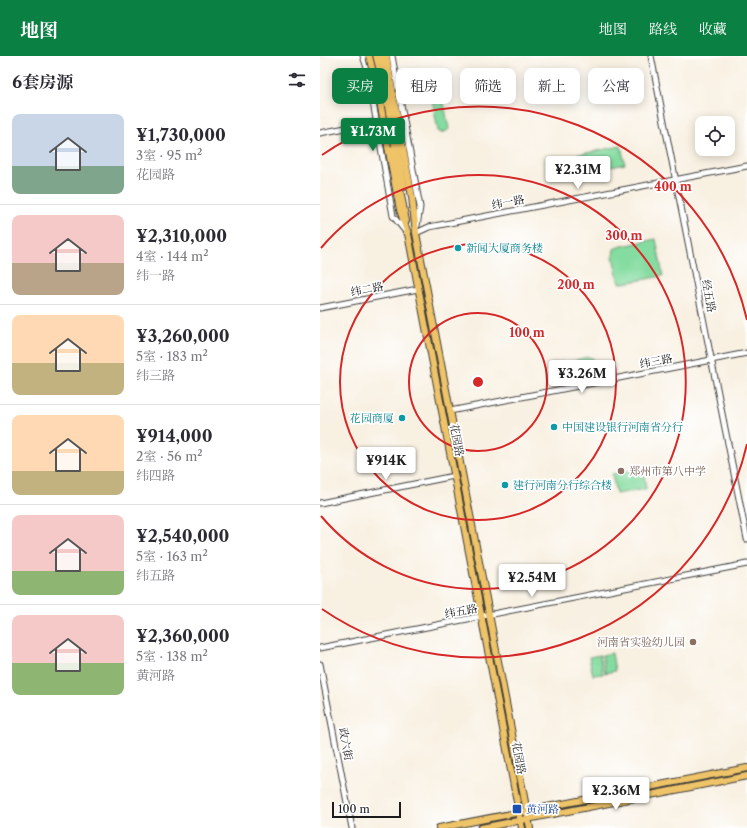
<!DOCTYPE html>
<html lang="zh">
<head>
<meta charset="utf-8">
<style>
  body { margin:0; font-family:"Libre Caslon Text","Noto Serif SC",serif; background:#f2f2f3; color:#2b2b33; height:100vh; display:flex; flex-direction:column; font-size:15px; white-space:nowrap }
  * { box-sizing:border-box; margin:0 }
  p { font-size:13px; color:#7c7c81 }
  .icon { flex:none; width:22px; height:22px; fill:none; stroke:currentColor; stroke-width:2; stroke-linecap:round; stroke-linejoin:round }
  .map { position:relative; flex:1; overflow:hidden }
  .details { display:flex; flex-direction:column; background:#fff; width:320px }
  .details>* { flex:none }
  .hud { position:absolute; left:12px; top:12px; width:355px; height:36px; display:flex; gap:8px }
  .fabs { position:absolute; left:375px; top:60px; display:grid; gap:8px }
  .fabs a { display:grid; place-items:center; width:40px; height:40px; border-radius:8px; background:#fff; box-shadow:0 2px 10px #0003; font-size:20px }
  .scale { position:absolute; left:12px; bottom:10px; width:69px; box-sizing:border-box; padding-left:4px; border:2px solid #1c1c1c; border-top:0; font-size:11px; line-height:14px; white-space:nowrap; color:#1c1c1c; -webkit-text-stroke:3px #fff; paint-order:stroke }
  .price { position:absolute; translate:-50% -34px; padding:0 9px; border-radius:4px; background:#fff; color:#222; font-size:13px; line-height:26px; filter:drop-shadow(0 1px 2px #0008) }
  .price::after { content:''; position:absolute; left:50%; top:24px; width:12px; height:9px; margin-left:-6px; background:inherit; clip-path:polygon(0 0,100% 0,50% 100%) }
  .price.on { background:#0b8043; color:#fff }
  ul { padding:0; list-style:none }
  li { display:flex; align-items:center; gap:12px; height:100px; padding:0 12px }
  li+li { border-top:1px solid #e1e1e2 }
  li span { display:grid; place-items:center; flex:none; width:112px; height:80px; border-radius:8px; color:#555 }
  li>.icon { margin-inline-start:auto }
  span .icon { width:48px; height:48px; fill:#fffc; stroke-width:1 }
  li b { font-size:17px }
  h2 { display:flex; justify-content:space-between; align-items:center; height:48px; padding:0 12px; font-size:17px }
  .tag { padding:0 14px; border-radius:8px; background:#fff; box-shadow:0 2px 10px #0003; font-size:14px; line-height:36px }
  .tag.on { background:#0b8043; color:#fff }
  header { display:flex; align-items:center; gap:24px; box-sizing:border-box; height:56px; padding:0 20px; background:#0b8043; color:#fff }
  header strong { font-size:19px }
  nav { display:flex; gap:22px; margin-inline-start:auto; font-size:14px }
  main { display:flex; flex:1; min-height:0 }
  .map>svg:first-child { display:block }
  .green { fill:#85dca0; stroke:#507c5e }
  .lines { fill:none; stroke-linecap:round; stroke-linejoin:round }
  .minor-casing { stroke:#3d3c3a; stroke-width:7 }
  .major-casing { stroke:#3d3c3a; stroke-width:8 }
  .minor { stroke:#fff; stroke-width:5 }
  .major { stroke:#efc469; stroke-width:6 }
  .major-bridge-casing { stroke:#3d3c3a; stroke-width:8; stroke-linecap:butt }
  .major-bridge { stroke:#efc469; stroke-width:6 }
  .ring { fill:none; stroke:#d62828; stroke-width:2 }
  .culture-dot { fill:#0f9aa8; stroke:#fff; stroke-width:1.5 }
  .education-dot { fill:#8d6e63; stroke:#fff; stroke-width:1.5 }
  .transit-dot { fill:#1a4fb4; stroke:#fff; stroke-width:1.5 }
  .labels { text-anchor:middle; dominant-baseline:central; stroke-width:3.5; stroke-linejoin:round; paint-order:stroke }
  .street-label { font-size:11px; fill:#1c1c1c; stroke:#fff }
  .culture-label { font-size:11px; fill:#0d838f; stroke:#fff; text-anchor:start }
  .education-label { font-size:11px; fill:#785e54; stroke:#fff; text-anchor:start }
  .transit-label { font-size:11px; fill:#164399; stroke:#fff; text-anchor:start }
  .centre { fill:#d62828; stroke:#fff; stroke-width:2 }
  .ring-label { font-size:12px; text-anchor:middle; font-weight:bold; fill:#d62828; stroke:#fff; stroke-width:3.5; stroke-linejoin:round; paint-order:stroke }
</style>
</head>
<body>
<header>
<strong>地图</strong>
<nav><a>地图</a><a>路线</a><a>收藏</a></nav>
</header>
<main>
<section class="details">
<h2>6套房源<svg class="icon" aria-label="filters" viewBox="0 0 24 24"><path d="M4 7h16M4 17h16"/><circle cx="9" cy="7" r="2"/><circle cx="15" cy="17" r="2"/></svg></h2>
<ul>
<li><span style="background:linear-gradient(#c9d6e8 65%,#7fa58c 0)"><svg class="icon" aria-label="home" viewBox="0 0 24 24"><path d="M3 11l9-7 9 7M6 9v11h12V9"/></svg></span><div><b>¥1,730,000</b><p>3室 · 95 m²</p><p>花园路</p></div></li>
<li><span style="background:linear-gradient(#f6c9c9 60%,#b9a48a 0)"><svg class="icon" aria-label="home" viewBox="0 0 24 24"><path d="M3 11l9-7 9 7M6 9v11h12V9"/></svg></span><div><b>¥2,310,000</b><p>4室 · 144 m²</p><p>纬一路</p></div></li>
<li><span style="background:linear-gradient(#ffd9b3 60%,#c2b280 0)"><svg class="icon" aria-label="home" viewBox="0 0 24 24"><path d="M3 11l9-7 9 7M6 9v11h12V9"/></svg></span><div><b>¥3,260,000</b><p>5室 · 183 m²</p><p>纬三路</p></div></li>
<li><span style="background:linear-gradient(#ffd9b3 70%,#c2b280 0)"><svg class="icon" aria-label="home" viewBox="0 0 24 24"><path d="M3 11l9-7 9 7M6 9v11h12V9"/></svg></span><div><b>¥914,000</b><p>2室 · 56 m²</p><p>纬四路</p></div></li>
<li><span style="background:linear-gradient(#f6c9c9 70%,#8fb573 0)"><svg class="icon" aria-label="home" viewBox="0 0 24 24"><path d="M3 11l9-7 9 7M6 9v11h12V9"/></svg></span><div><b>¥2,540,000</b><p>5室 · 163 m²</p><p>纬五路</p></div></li>
<li><span style="background:linear-gradient(#f6c9c9 60%,#8fb573 0)"><svg class="icon" aria-label="home" viewBox="0 0 24 24"><path d="M3 11l9-7 9 7M6 9v11h12V9"/></svg></span><div><b>¥2,360,000</b><p>5室 · 138 m²</p><p>黄河路</p></div></li>
</ul>
</section>
<div class="map">
<svg width="427" height="772" viewBox="0 0 427 772">
  <rect width="100%" height="100%" fill="#fff"/>
  <filter id="ink" filterUnits="userSpaceOnUse"><feTurbulence type="fractalNoise" baseFrequency=".025" numOctaves="2"/><feDisplacementMap in="SourceGraphic" scale="8" xChannelSelector="R" yChannelSelector="G"/><feConvolveMatrix kernelMatrix="1 2 1 2 8 2 1 2 1" color-interpolation-filters="sRGB"/></filter>
  <filter id="wash" filterUnits="userSpaceOnUse"><feTurbulence type="fractalNoise" baseFrequency=".012" numOctaves="4" result="noise"/><feDisplacementMap in="SourceGraphic" scale="16" xChannelSelector="R" yChannelSelector="G"/><feGaussianBlur stdDeviation="0.9" result="paint"/><feColorMatrix in="noise" values="0 0 0 0 0 0 0 0 0 0 0 0 0 0 0 0 0 1.4 0 .05"/><feComposite in="paint" operator="in"/></filter>
  <g filter="url(#wash)">
    <rect width="100%" height="100%" fill="#f8f0e1"/>
    <path class="green" d="M189 12 193 32 161 38 157 18Z
      M120 41 123 43 129 73 127 75 121 77 118 75 112 43Z
      M301 90 305 108 260 117 256 99Z
      M336 183 343 220 304 227H301L298 225 293 200 294 193 298 191Z
      M268 301 272 302 274 311 260 315 257 314 256 304Z
      M241 306 245 308 247 316 233 320 230 319 229 309Z
      M323 412 326 433 296 438 292 418Z
      M292 597 295 615 285 617 282 599Z
      M280 599 283 618 273 619 269 601Z"/>
  </g>
  <g filter="url(#ink)">
    <g class="lines">
      <defs>
        <path id="minor" d="M43 0 47 12 73 160 86 176
          M72 0 100 151 97 170
          M331 0 427 483
          M0 77 56 66
          M96 177 109 171 427 110
          M0 252 98 233
          M130 355 427 297
          M0 447 134 420
          M0 592 427 508
          M0 608 32 772"/>
        <path id="major" d="M54 0 86 165
          M60 0 84 131
          M66 0 92 141 96 177 210 772
          M68 91 80 154 88 178 202 772
          M119 772 427 712
          M161 772 427 720"/>
      </defs>
      <use href="#minor" class="minor-casing"/>
      <use href="#major" class="major-casing"/>
      <use href="#minor" class="minor"/>
      <use href="#major" class="major"/>
      <defs>
        <path id="major-bridge" d="M49 0 59 40 68 91"/>
      </defs>
      <use href="#major-bridge" class="major-bridge-casing"/>
      <use href="#major-bridge" class="major-bridge"/>
    </g>
  </g>
  <g class="ring">
    <circle cx="158" cy="326" r="69"/>
    <circle cx="158" cy="326" r="138"/>
    <path d="M1 192A207 207 0 1 1 1 460"/>
    <path d="M427 388A276 276 0 0 1 2 553M2 99A276 276 0 0 1 427 264"/>
  </g>
  <g class="culture-dot">
    <circle cx="138" cy="192" r="4"/>
    <circle cx="82" cy="362" r="4"/>
    <circle cx="234" cy="371" r="4"/>
    <circle cx="185" cy="429" r="4"/>
  </g>
  <g class="education-dot">
    <circle cx="301" cy="415" r="4"/>
    <circle cx="373" cy="586" r="4"/>
  </g>
  <rect class="transit-dot" x="192" y="748" width="10" height="10" rx="2"/>
  <g class="labels">
    <g class="street-label">
      <text transform="translate(188 146) rotate(-11)">纬一路</text>
      <text transform="translate(47 233) rotate(-11)">纬二路</text>
      <text transform="translate(389 240) rotate(79)">经五路</text>
      <text transform="translate(336 305) rotate(-11)">纬三路</text>
      <text transform="translate(137 384) rotate(79)">花园路</text>
      <text transform="translate(141 555) rotate(-11)">纬五路</text>
      <text transform="translate(26 688) rotate(79)">政六街</text>
      <text transform="translate(199 702) rotate(79)">花园路</text>
    </g>
    <g class="culture-label">
      <text x="146" y="192">新闻大厦商务楼</text>
      <text x="74" y="362" text-anchor="end">花园商厦</text>
      <text x="242" y="371">中国建设银行河南省分行</text>
      <text x="193" y="429">建行河南分行综合楼</text>
    </g>
    <g class="education-label">
      <text x="309" y="415">郑州市第八中学</text>
      <text x="365" y="586" text-anchor="end">河南省实验幼儿园</text>
    </g>
    <g class="transit-label">
      <text x="206" y="753">黄河路</text>
    </g>
  </g>
  <circle cx="158" cy="326" r="6" class="centre"/>
  <g class="ring-label">
    <text x="353" y="135">400 m</text>
    <text x="304" y="184">300 m</text>
    <text x="256" y="233">200 m</text>
    <text x="207" y="281">100 m</text>
  </g>
</svg>
<div class="fabs">
<a><svg class="icon" aria-label="locate" viewBox="0 0 24 24"><circle cx="12" cy="12" r="6"/><path d="M12 2v4M12 18v4M2 12h4M18 12h4"/></svg></a>
</div>
<div class="scale">100 m</div>
<b class="price on" style="left:53px;top:96px">¥1.73M</b>
<b class="price" style="left:258px;top:134px">¥2.31M</b>
<b class="price" style="left:262px;top:338px">¥3.26M</b>
<b class="price" style="left:66px;top:425px">¥914K</b>
<b class="price" style="left:212px;top:542px">¥2.54M</b>
<b class="price" style="left:296px;top:755px">¥2.36M</b>
<div class="hud">
<a class="tag on">买房</a>
<a class="tag">租房</a>
<a class="tag">筛选</a>
<a class="tag">新上</a>
<a class="tag">公寓</a>
</div>
</div>
</main>
</body>
</html>
